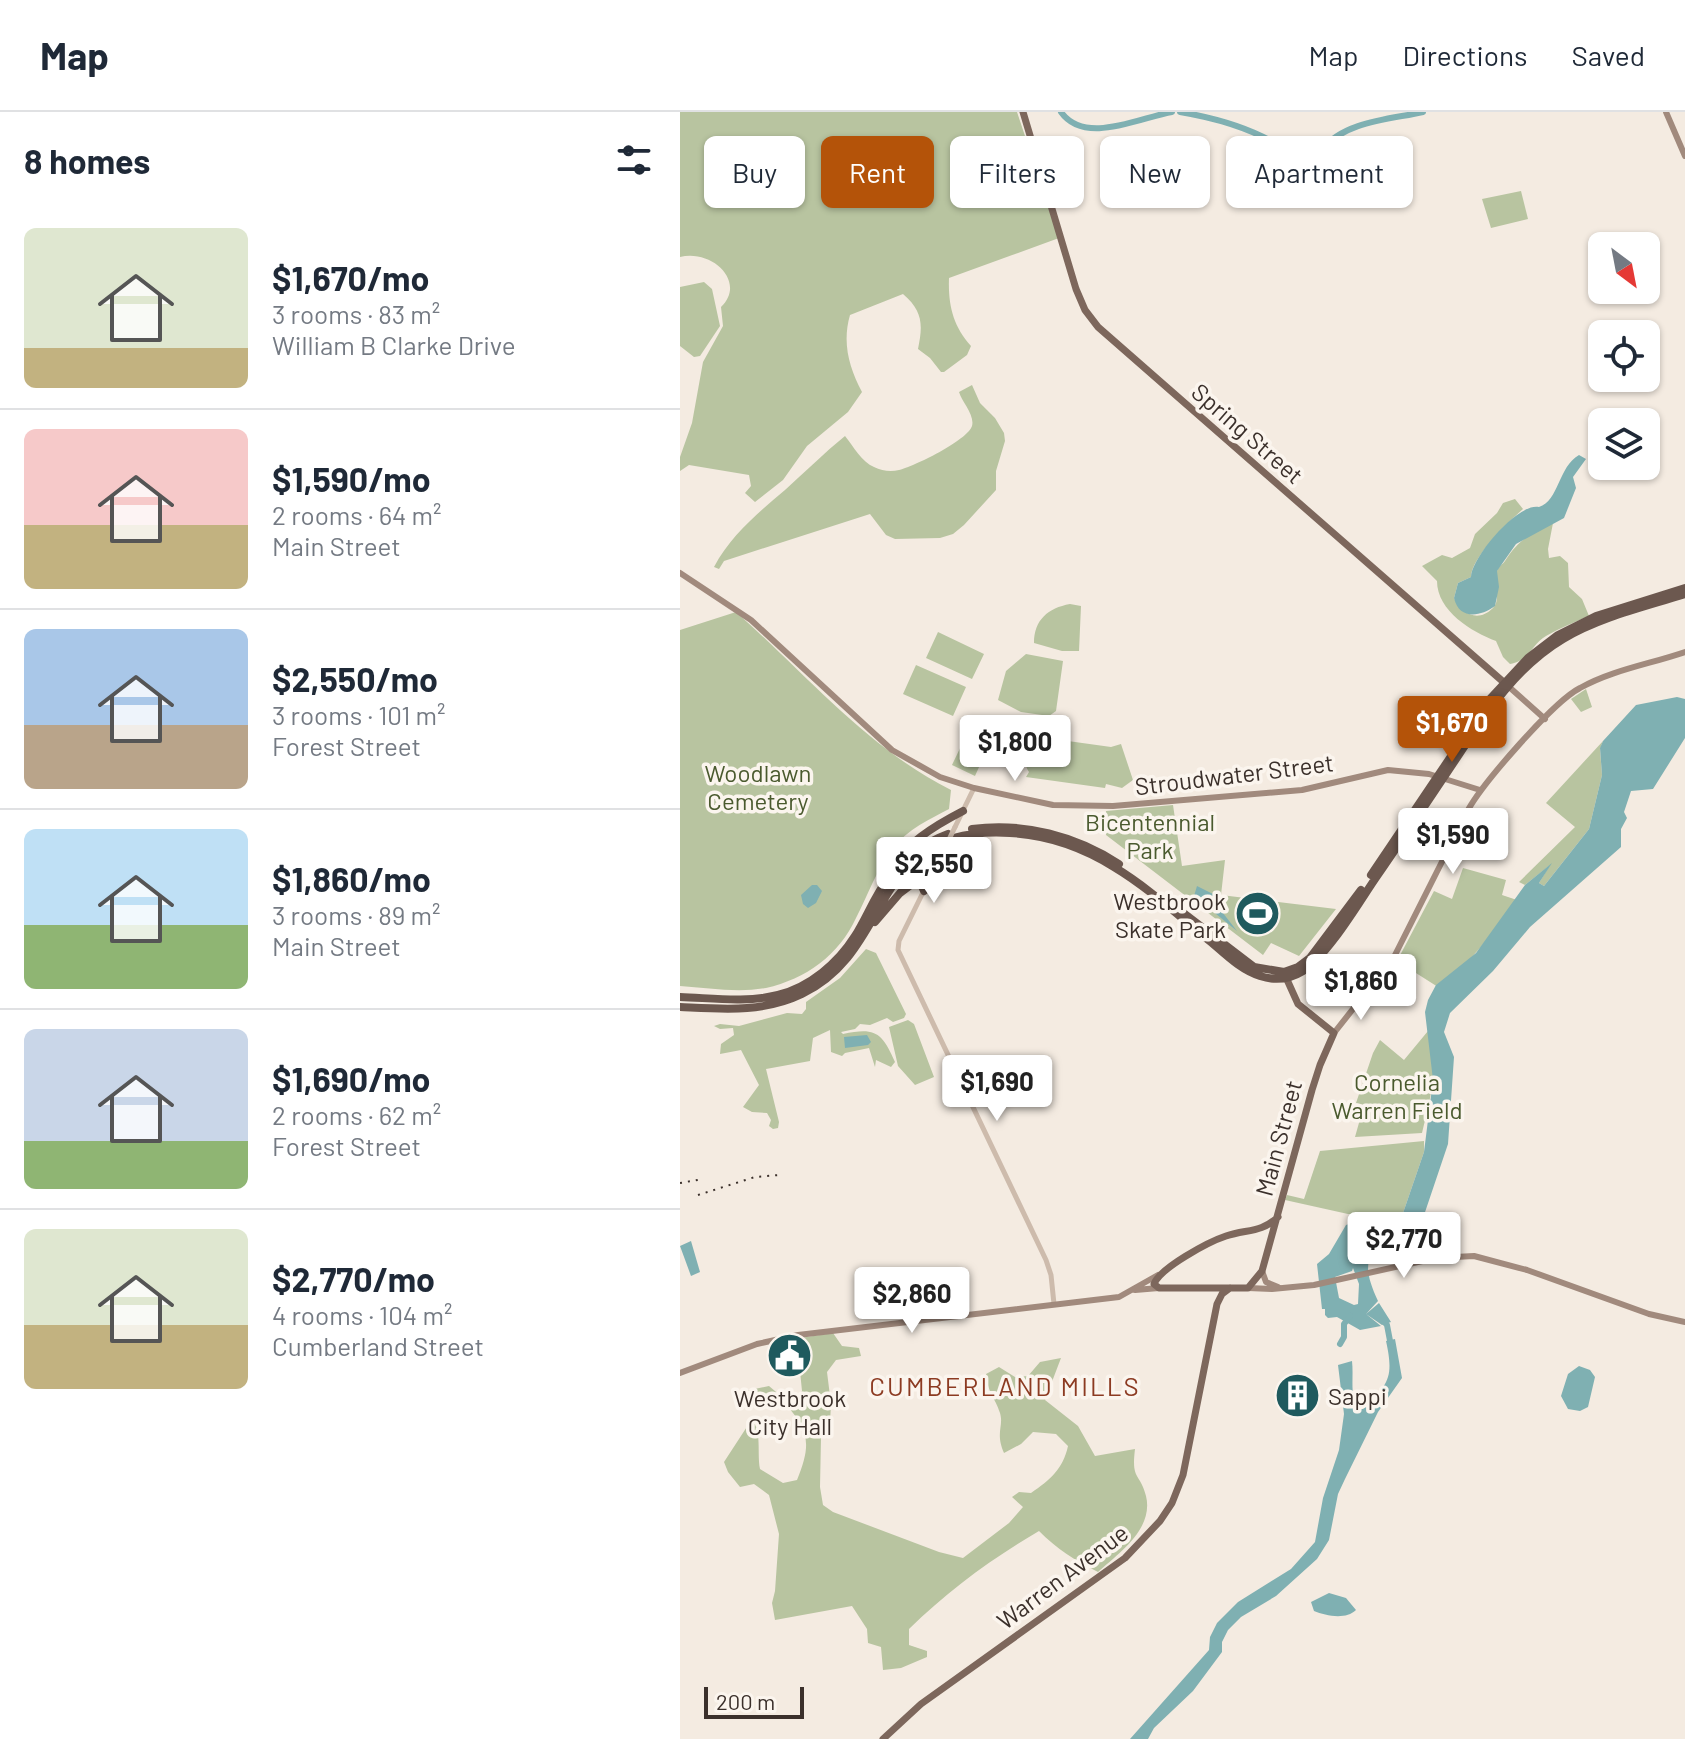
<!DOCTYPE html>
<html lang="en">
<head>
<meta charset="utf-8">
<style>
  body { margin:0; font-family:Barlow,sans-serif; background:#f2f2f3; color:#1f2937; height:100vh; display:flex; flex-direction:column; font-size:30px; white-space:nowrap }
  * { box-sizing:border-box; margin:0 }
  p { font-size:26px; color:#747a83 }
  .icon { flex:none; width:44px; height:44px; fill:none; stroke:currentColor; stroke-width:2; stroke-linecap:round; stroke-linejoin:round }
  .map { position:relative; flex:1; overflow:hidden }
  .panel { display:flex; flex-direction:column; background:#fff; width:680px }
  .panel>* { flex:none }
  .banner { position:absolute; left:24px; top:24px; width:760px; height:72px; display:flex; gap:16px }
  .needle { width:52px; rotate:148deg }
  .tools { position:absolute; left:908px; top:120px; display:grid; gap:16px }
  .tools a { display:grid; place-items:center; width:72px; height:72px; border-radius:12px; background:#fff; box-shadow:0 2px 6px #0004; font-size:40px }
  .scale { position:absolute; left:24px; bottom:20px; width:100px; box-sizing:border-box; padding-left:8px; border:4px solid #3b302b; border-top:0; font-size:22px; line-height:28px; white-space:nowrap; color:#3b302b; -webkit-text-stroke:6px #fbf5ee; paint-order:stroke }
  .price { position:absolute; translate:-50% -68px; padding:0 18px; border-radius:8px; background:#fff; color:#222; font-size:26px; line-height:52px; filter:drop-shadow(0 2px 4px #0008) }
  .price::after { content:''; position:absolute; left:50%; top:48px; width:24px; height:18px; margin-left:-12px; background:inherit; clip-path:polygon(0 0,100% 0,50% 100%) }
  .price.on { background:#b45309; color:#fff }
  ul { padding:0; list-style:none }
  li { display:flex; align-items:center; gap:24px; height:200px; padding:0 24px }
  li+li { border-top:2px solid #e0e1e3 }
  li span { display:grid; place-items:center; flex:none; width:224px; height:160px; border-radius:12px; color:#555 }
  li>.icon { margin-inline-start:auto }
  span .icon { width:96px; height:96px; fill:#fffc; stroke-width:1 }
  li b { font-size:34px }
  h2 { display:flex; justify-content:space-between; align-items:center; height:96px; padding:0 24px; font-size:34px }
  .chip { padding:0 28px; border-radius:12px; background:#fff; box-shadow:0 2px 6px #0004; font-size:28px; line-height:72px }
  .chip.on { background:#b45309; color:#fff }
  header { display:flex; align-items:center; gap:48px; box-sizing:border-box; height:112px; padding:0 40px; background:#fff; border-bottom:2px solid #e0e1e3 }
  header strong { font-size:38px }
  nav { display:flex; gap:44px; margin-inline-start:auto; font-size:28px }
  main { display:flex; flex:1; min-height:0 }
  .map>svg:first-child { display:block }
  .green { fill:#b8c4a0 }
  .water { fill:#7fb0b2; fill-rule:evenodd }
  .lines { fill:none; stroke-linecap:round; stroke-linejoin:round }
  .river { stroke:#7fb0b2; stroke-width:6 }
  .tertiary { stroke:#cdbbac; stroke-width:5 }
  .secondary { stroke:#a18a7d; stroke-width:6 }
  .primary { stroke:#7d675c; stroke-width:7 }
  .trunk { stroke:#6c584f; stroke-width:8 }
  .rail { stroke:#3b302b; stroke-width:2; stroke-dasharray:2 6; stroke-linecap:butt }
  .tertiary-bridge { stroke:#cdbbac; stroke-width:5 }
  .labels { text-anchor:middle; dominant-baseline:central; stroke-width:7; stroke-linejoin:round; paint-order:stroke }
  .street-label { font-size:24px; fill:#3b302b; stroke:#fbf5ee }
  .park-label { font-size:24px; fill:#4a5a2e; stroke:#fbf5ee }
  .poi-label { font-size:24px; fill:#3b302b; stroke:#fbf5ee; text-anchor:end }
  .neighbourhood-label { font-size:26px; letter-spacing:2px; fill:#8c3b22; stroke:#fbf5ee }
</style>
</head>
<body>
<header>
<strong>Map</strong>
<nav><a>Map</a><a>Directions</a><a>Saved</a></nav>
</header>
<main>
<section class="panel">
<h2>8 homes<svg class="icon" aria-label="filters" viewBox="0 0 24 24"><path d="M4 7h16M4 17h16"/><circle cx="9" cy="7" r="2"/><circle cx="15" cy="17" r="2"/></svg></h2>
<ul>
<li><span style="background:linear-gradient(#dfe7d0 75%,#c2b280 0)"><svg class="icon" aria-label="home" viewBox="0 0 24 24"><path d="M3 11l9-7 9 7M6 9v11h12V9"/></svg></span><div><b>$1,670/mo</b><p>3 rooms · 83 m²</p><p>William B Clarke Drive</p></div></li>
<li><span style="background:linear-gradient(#f6c9c9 60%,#c2b280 0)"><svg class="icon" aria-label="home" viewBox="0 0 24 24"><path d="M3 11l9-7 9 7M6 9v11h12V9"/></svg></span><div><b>$1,590/mo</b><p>2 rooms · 64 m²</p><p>Main Street</p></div></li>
<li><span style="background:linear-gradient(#a9c7e8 60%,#b9a48a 0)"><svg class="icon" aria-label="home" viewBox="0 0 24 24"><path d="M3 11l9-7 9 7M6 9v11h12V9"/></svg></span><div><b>$2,550/mo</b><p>3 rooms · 101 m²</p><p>Forest Street</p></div></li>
<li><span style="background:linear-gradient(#bfe0f5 60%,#8fb573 0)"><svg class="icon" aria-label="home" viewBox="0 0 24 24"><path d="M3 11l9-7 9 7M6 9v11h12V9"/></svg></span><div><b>$1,860/mo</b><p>3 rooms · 89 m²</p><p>Main Street</p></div></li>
<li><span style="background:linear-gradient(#c9d6e8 70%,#8fb573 0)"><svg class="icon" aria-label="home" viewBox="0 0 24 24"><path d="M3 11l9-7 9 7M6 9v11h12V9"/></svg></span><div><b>$1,690/mo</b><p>2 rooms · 62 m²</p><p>Forest Street</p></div></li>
<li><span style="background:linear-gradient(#dfe7d0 60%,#c2b280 0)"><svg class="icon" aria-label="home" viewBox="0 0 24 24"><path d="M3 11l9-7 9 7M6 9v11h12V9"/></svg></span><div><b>$2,770/mo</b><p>4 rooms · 104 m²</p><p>Cumberland Street</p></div></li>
</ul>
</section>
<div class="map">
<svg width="1005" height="1627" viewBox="0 0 1005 1627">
  <rect width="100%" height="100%" fill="#f4ebe1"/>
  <path class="green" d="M0 0H337L379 126 269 166C268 193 273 214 291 234L287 243 264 260H261L250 246 238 237C243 213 243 199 223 182L170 203C162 231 169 255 182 280L168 300 127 334 103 368 75 390 65 381 71 374 69 363 9 353 0 359V345L12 311 23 250 43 214 41 195C67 170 32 137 0 145Z
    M841 79 848 107 811 116 802 87Z
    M24 170 32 177 40 214 20 244 14 245 0 234V175Z
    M292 273 300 291 315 306 324 321 325 329 316 359V378L284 413 273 422 260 426 215 427 206 423 190 402 44 449 39 457 34 455C51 423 78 401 105 378 125 360 144 341 165 324 173 334 182 350 194 355 202 359 211 360 219 358 233 355 288 328 292 314 295 303 282 290 279 280Z
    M835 387 843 397C828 410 791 446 791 465L778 471 774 486C782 502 798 511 813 496 822 487 812 470 817 459 818 455 822 453 825 449 839 427 849 423 873 411L868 437 869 446 880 444 888 451 889 475 902 487 909 504C895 510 880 516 866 524 852 532 849 549 830 552L823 545 816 529C792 520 757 499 757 469L742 454 762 443 772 446 790 436 795 422 817 401 823 391Z
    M390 492 401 494 399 539H382L354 531C354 508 368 496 390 492Z
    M56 500C125 561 187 636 271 678L269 697C250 707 228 717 214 735 197 756 188 783 176 806 159 843 126 867 86 876 58 881 28 876 0 874V518Z
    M258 520 304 542 292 567 246 546Z
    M346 542 383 549 376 599 369 604 341 600 318 588 326 559Z
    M236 553 286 575 273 604 223 582Z
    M906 577 912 595 901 600 891 587Z
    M294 607 316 617 295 664 272 653Z
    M352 624 431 635 441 632 453 668 442 676 426 672 425 676 346 665 349 660C342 649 343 638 353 629Z
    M923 629 920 637 922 663 909 717 864 774 859 771 870 753 845 773 839 770 895 715 866 691Z
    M493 693 502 754 545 748 541 783 656 797 619 844 591 831 583 843 426 723V699Z
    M783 756 826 768 822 783 837 788C821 809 806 831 787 850 777 860 766 863 758 875L717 849 754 779 772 787Z
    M186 837 196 841 226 902 224 906 213 910 207 906 190 913 180 912 175 917 161 920 163 922C195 915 202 920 215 950L211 955 196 948 195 955 189 936 165 941 162 944 151 940 150 918 133 926 130 949 86 957 99 1010 98 1016 93 1017 89 1014 91 1008 87 1001 72 1000 63 995 79 973 61 938 40 942 41 932 54 923 53 916 40 917 34 914 40 912 59 914 107 901 122 902 126 897V890L160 866Z
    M228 908 234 912 254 965 235 973 218 954 209 915Z
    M748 919C760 954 750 987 742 1021L675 1025 684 993 676 991 693 941 700 928 724 948Z
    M333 970 338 982 317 992 312 981Z
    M744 1029V1040L723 1101 704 1110 605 1088 607 1083 624 1087 640 1039Z
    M153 1221 162 1234 179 1236 181 1244 156 1248 147 1260 151 1292 150 1311 141 1325 140 1375 143 1393 153 1400 259 1440 283 1446 329 1411 343 1395 332 1385 339 1380 351 1381C370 1368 383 1357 388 1334L376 1322 353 1320 341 1332 324 1341C315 1320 324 1315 320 1301 315 1285 308 1282 306 1262L319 1255 335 1265 348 1264 360 1250 381 1246 365 1288 398 1314 415 1344 455 1337C451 1369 460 1360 466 1384 474 1417 439 1441 418 1460 394 1448 377 1437 359 1419 311 1447 269 1478 229 1517V1533L247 1539V1545L221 1556 203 1558 201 1535 188 1531 187 1517 172 1494 95 1508 92 1491 95 1479 99 1422 89 1383 74 1372 60 1375 48 1360 44 1350 72 1307C82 1321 77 1340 80 1357L103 1371 117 1368C132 1331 129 1319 104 1290L78 1291 67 1287 65 1279 89 1274 102 1285 118 1284 122 1279 118 1239 120 1226Z"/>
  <path class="water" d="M899 343 906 347 893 365 896 376 884 406 836 432 817 459 819 475 815 494C800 505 779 508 774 486L778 471 791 465C791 446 838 390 859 395 879 389 878 355 899 343Z
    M997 585 1005 587V626L973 677 951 679 944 700 947 706 941 717V735L850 815 813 859 770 901 764 920 774 945 768 1032 740 1115C701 1142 672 1133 698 1189L686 1202 699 1191 711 1210 702 1213 686 1202 701 1214 680 1218 657 1205 648 1206 645 1203V1197H642L637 1152 649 1142 666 1113 689 1105 704 1110 723 1101 744 1040 753 968 745 900 748 888 756 873 796 841 845 773 872 751 859 771 864 774 909 717 922 663 920 636 923 629 956 593ZM673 1156 679 1172 678 1192 674 1193 659 1186 655 1165 672 1159Z
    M132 773H137L142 779 136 791 128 796 123 792 121 783Z
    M517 774 533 782 532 787 557 819 514 784Z
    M187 923 191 930 188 933 165 936 164 925Z
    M11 1129 20 1160 11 1164 0 1134Z
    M715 1227 722 1266 698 1300 665 1367 658 1382 649 1428 637 1447 596 1484 561 1505 548 1518 542 1530V1540L513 1579 474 1616 468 1627H450L529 1538 530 1525 537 1511 558 1490 611 1457 635 1430 643 1386 659 1338 664 1302 658 1253 672 1249C674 1266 669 1286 679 1297H683C709 1272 714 1265 706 1229Z
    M899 1254 910 1258 915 1265 908 1295 900 1299 888 1297 881 1284 888 1262Z
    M649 1481 666 1486 676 1498C666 1508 646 1504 634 1499L631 1490Z"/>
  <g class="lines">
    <path class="river" d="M381 0C405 34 461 5 492 0
      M500 0C536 6 572 16 603 36 614 43 619 56 632 60L639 55C640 48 639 42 643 37 664 9 713 7 743 0
      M702 1207 707 1213 711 1234
      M660 1232 664 1225V1212L670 1204"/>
    <path class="tertiary" d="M275 715 294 676
      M262 742 219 829 218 838 366 1148 371 1163 374 1192"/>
    <path class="secondary" d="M986 0 1005 44
      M0 461 71 508 212 638 260 665 294 676 373 693 433 694 622 678 708 658 749 662 800 678
      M828 574 865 607
      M654 921 714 845 788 698C803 671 873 590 900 576 932 558 970 552 1005 540
      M582 1159 586 1170 598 1175
      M568 1176 592 1177 634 1173 756 1146 794 1144 847 1158 969 1202 1005 1210
      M455 1178 479 1176
      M0 1261 77 1232 118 1223 439 1185 478 1163"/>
    <path class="primary" d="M343 0 396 177 405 198 418 215 828 574
      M598 1105C581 1121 567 1117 546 1124 528 1130 480 1156 474 1172L479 1176H568L582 1159 632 978 640 953 654 921 618 892 604 861
      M203 1627 241 1592 445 1446 480 1409 492 1391 503 1363 537 1192 542 1182 550 1176"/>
    <path class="trunk" d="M292 717C344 710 396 724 439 752
      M207 760C227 731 252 715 283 699
      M691 763 809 588 848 546 878 523 916 504 1005 476
      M233 770H240L244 779
      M485 787 574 855 604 860 618 855 630 846 681 778
      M195 810 220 781 257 753
      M0 885C32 886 66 891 98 883 130 875 158 851 175 824 187 805 195 783 209 765 224 746 244 731 268 722
      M0 895C42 897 83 901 122 882 218 836 186 712 330 721 367 723 402 735 434 755 469 776 500 805 532 831 546 843 561 858 580 864 595 869 610 867 623 859 648 843 678 792 695 767 720 731 744 695 768 659 801 610 831 558 883 527 920 505 964 495 1005 482"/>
    <path class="rail" d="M0 1071 23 1067
      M18 1083 75 1065 99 1063"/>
    <path class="tertiary-bridge" d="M262 742 275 715"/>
  </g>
  <defs>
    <symbol id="stadium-disc" viewBox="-11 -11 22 22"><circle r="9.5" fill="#1f5a5e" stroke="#fbf5ee"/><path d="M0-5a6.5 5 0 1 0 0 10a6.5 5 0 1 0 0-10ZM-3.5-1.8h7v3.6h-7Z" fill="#fff"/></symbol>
    <symbol id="civic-disc" viewBox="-11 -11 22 22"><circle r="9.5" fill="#1f5a5e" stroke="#fbf5ee"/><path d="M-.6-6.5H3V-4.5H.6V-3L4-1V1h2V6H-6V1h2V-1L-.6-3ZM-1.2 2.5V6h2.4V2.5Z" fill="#fff"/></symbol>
    <symbol id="building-disc" viewBox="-11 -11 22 22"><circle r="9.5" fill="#1f5a5e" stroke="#fbf5ee"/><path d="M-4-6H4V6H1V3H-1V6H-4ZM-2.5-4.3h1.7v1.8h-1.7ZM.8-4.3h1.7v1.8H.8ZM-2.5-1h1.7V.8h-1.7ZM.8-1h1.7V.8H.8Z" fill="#fff"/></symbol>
  </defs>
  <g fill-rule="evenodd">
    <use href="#stadium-disc" x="552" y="776" width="51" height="51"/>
    <use href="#civic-disc" x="84" y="1218" width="51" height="51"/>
    <use href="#building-disc" x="592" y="1258" width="51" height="51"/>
  </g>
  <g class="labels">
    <g class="street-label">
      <text transform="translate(568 321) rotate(41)">Spring Street</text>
      <text transform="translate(554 662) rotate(-7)">Stroudwater Street</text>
      <text transform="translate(598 1026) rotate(-75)">Main Street</text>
      <text transform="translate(382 1464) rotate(-37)">Warren Avenue</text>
    </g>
    <g class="park-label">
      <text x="78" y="660">Woodlawn<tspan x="78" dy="28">Cemetery</tspan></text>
      <text x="470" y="709">Bicentennial<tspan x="470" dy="28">Park</tspan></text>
      <text x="717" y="969">Cornelia<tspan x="717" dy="28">Warren Field</tspan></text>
    </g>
    <g class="poi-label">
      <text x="546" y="788">Westbrook<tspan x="546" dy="28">Skate Park</tspan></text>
      <text x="648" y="1283" text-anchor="start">Sappi</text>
      <text x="110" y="1285" text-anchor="middle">Westbrook<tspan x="110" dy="28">City Hall</tspan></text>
    </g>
    <g class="neighbourhood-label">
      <text x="325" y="1273">CUMBERLAND MILLS</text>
    </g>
  </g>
</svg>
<div class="tools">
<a><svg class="needle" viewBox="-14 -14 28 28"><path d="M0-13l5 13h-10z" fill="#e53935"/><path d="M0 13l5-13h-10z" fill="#747a83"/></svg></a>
<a><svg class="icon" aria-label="locate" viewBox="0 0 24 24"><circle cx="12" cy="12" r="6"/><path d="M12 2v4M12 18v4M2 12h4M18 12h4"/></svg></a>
<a><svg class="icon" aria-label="layers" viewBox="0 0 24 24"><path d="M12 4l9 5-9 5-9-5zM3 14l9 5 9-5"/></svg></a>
</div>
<div class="scale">200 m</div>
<b class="price on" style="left:772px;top:652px">$1,670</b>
<b class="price" style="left:335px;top:671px">$1,800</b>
<b class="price" style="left:773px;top:764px">$1,590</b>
<b class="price" style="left:254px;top:793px">$2,550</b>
<b class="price" style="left:681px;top:910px">$1,860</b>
<b class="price" style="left:317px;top:1011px">$1,690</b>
<b class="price" style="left:724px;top:1168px">$2,770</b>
<b class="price" style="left:232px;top:1223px">$2,860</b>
<div class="banner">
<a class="chip">Buy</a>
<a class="chip on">Rent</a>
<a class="chip">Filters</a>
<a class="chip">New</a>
<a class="chip">Apartment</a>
</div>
</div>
</main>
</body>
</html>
